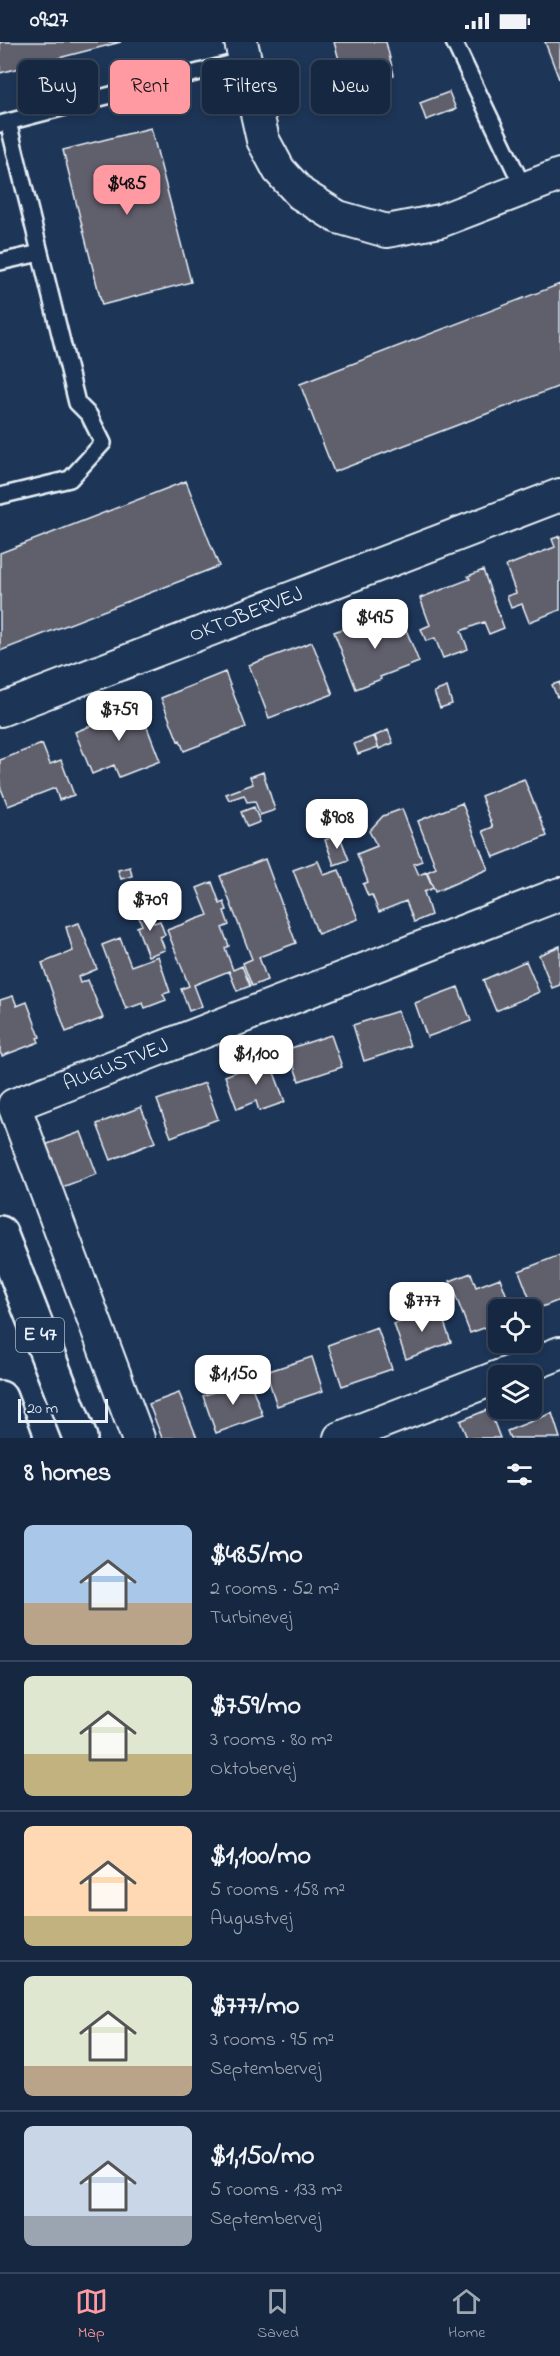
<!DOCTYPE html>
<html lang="en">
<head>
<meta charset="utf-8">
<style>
  body { margin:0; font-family:"Indie Flower",sans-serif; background:#23344c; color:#f1f3f6; height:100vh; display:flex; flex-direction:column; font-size:22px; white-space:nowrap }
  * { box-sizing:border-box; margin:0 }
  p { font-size:20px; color:#9ea6b1 }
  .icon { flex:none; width:33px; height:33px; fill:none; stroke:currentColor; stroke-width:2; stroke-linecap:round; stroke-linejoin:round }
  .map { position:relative; height:1396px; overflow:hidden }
  .details { display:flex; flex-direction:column; background:#162841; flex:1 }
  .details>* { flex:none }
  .top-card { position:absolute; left:18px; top:18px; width:525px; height:54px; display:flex; gap:12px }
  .controls { position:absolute; left:488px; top:1257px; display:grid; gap:12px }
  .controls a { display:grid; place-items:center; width:54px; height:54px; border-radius:9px; background:#162841; box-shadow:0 3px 9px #0003,0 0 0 2px #35445a; font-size:30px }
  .scale { position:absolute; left:18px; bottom:15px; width:90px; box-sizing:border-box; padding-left:6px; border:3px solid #e8f1f8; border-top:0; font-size:16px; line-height:21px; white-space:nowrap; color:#e8f1f8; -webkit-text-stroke:4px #1d3557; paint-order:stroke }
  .price { position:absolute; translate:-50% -51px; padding:0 14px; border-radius:12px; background:#fff; color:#222; font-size:20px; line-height:39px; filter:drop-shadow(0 2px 3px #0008) }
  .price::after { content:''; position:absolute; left:50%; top:36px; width:18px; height:14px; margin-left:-9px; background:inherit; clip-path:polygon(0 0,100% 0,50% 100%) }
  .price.on { background:#ff9aa2; color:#111 }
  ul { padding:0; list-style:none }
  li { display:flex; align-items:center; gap:18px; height:150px; padding:0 24px }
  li+li { border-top:2px solid #35445a }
  li span { display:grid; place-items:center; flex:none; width:168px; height:120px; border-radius:9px; color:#555 }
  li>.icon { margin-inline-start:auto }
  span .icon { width:72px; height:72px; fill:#fffc; stroke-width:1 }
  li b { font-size:26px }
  h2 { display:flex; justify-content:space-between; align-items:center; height:72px; padding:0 24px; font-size:26px }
  .tag { padding:0 21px; border-radius:9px; background:#162841; box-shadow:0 3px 9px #0003,0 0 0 2px #35445a; font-size:21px; line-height:54px }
  .tag.on { background:#ff9aa2; color:#111 }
  .status { display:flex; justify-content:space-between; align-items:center; height:42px; padding:0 30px; background:#162841; direction:ltr }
  .status svg { height:16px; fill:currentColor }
  .dock { display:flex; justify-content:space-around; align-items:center; height:84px; border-top:2px solid #35445a; background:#162841; font-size:16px; color:#9ea6b1 }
  .dock a { display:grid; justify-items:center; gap:3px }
  .dock .on { color:#ff9aa2 }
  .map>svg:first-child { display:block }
  .building { fill:#615e6c; stroke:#e8f1f8; stroke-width:1.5 }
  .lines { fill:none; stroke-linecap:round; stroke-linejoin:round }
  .lane-casing { stroke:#e8f1f8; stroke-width:20 }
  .street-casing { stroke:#e8f1f8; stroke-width:36 }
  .highway-casing { stroke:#e8f1f8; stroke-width:38 }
  .lane { stroke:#1d3557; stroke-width:15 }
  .street { stroke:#1d3557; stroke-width:32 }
  .highway { stroke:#1d3557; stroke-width:33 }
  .labels { text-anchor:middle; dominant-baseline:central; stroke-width:5; stroke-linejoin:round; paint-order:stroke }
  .shield { fill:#1d3557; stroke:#abb9c8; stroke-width:1.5 }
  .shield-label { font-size:20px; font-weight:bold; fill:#e8f1f8 }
  .street-label { font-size:21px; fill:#e8f1f8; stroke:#1d3557 }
</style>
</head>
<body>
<div class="status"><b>09:27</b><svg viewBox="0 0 49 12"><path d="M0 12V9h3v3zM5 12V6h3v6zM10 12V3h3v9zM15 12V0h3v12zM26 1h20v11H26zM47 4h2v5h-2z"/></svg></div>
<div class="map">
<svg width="560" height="1396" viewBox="0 0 560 1396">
  <rect width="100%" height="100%" fill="#1d3557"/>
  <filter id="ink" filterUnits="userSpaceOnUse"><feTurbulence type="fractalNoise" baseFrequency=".0167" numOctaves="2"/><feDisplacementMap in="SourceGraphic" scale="12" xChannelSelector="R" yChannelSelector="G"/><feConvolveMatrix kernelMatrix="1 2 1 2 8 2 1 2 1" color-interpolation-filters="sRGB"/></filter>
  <g filter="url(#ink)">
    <path class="building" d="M0 0H121L0 31Z
      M334 0H386L394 33 347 46Z
      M545 0H560V36L559 37Z
      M449 50 456 67 426 78 420 61Z
      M151 86 191 240 102 263 63 108Z
      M560 242V344L334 430 300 342Z
      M186 439 219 524 0 609V511Z
      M560 494V568L529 580 522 562 511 566 507 554 516 551 506 524 555 505 552 497Z
      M483 528 504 586 489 592 484 580 461 589 468 607 443 616 435 596 426 599 421 587 430 583 420 556 470 537 468 534Z
      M385 571 392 590 405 585 419 620 380 635 381 637 356 647 334 590Z
      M312 600 333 652 269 676 249 623Z
      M225 630 246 685 184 709 180 698 178 699 161 656Z
      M560 640V654L557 655 552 643Z
      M447 645 452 662 440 666 434 650Z
      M135 654 160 719 119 735 114 723 92 732 75 690 125 670 121 660Z
      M388 688 393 701 379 707 375 694Z
      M374 694 378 705 358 712 354 702Z
      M42 702 50 722 61 718 74 753 59 758 55 746 8 764 0 744V718Z
      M263 730 275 768 260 773 255 759 247 760 244 753 229 758 226 752 253 742 250 735Z
      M524 737 547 794 494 815 483 789 493 785 481 754Z
      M462 761 488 827 435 850 427 830 436 826 418 779Z
      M254 765 260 780 247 785 241 770Z
      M402 767 422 819 414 822 419 833 426 830 433 846 424 850 431 873 414 880 406 859 379 870 372 853 368 854 363 842 368 840 357 812 377 804 369 789 383 774Z
      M339 792 349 818 334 823 325 798Z
      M265 817 296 901 259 915 267 938 252 944 243 921 252 917 220 834Z
      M318 819 324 833 339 828 358 877 318 892 293 828Z
      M130 825 132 834 121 837 118 828Z
      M212 840 220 862 224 860 227 868 224 869 229 883 222 886 229 904 225 906 233 928 242 924 250 944 237 949 229 929 194 943 202 964 189 969 181 947 189 944 167 888 208 873 197 846Z
      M147 863 154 881 160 879 165 893 160 895 165 908 148 914 137 885 142 883 136 868Z
      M79 881 97 927 78 935 80 941 88 938 103 976 66 990 42 921 73 909 66 885Z
      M120 896 131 924 158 914 170 950 163 952 166 958 145 966 143 961 126 967 102 903Z
      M560 904V943L552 946 539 913Z
      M526 919 539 950 496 969 483 938Z
      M458 945 471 979 427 995 415 961Z
      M13 954 17 964 27 960 40 995 37 996 39 1000 2 1014 0 1010V958Z
      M398 969 410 1004 364 1019 353 983Z
      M331 993 342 1025 299 1039 288 1007Z
      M269 1017 285 1060 259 1069 256 1059 237 1067 225 1034Z
      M205 1041 218 1077 171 1095 157 1058Z
      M141 1065 155 1100 111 1118 97 1082Z
      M81 1090 97 1132 57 1147 42 1104Z
      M560 1213V1258L534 1268 519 1229Z
      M471 1231 476 1245 500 1236 512 1268H498V1281L470 1291 450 1239Z
      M439 1266 451 1300 406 1317 394 1282Z
      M377 1285 392 1327 342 1344 328 1303Z
      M312 1315 323 1349 277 1364 266 1330Z
      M249 1337 263 1374 216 1391 203 1354Z
      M179 1351 197 1396H162L149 1362Z
      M489 1367 500 1396H467L460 1379Z
      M552 1371 560 1396H510L507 1389Z"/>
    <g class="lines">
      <defs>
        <path id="lane" d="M454 0 524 147
          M0 82 245 18
          M0 220 40 211
          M0 454 70 437 103 401 89 373 77 361 8 80"/>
        <g id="street">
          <path d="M241 0 263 98 279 128 301 152 338 175 387 189 440 179 560 133"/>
          <path id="s1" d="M0 668 560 453"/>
          <path d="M501 1334 560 1311"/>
          <path id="s2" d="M138 1396 14 1063 560 852"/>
          <path d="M340 1396 498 1335"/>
        </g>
        <path id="highway" d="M0 1191 80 1396
          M0 1356 15 1396"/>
      </defs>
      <use href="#lane" class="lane-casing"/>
      <use href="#street" class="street-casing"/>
      <use href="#highway" class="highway-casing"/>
      <use href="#lane" class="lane"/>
      <use href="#street" class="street"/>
      <use href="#highway" class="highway"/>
    </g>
  </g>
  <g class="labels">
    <rect class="shield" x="16" y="1276" width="48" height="34" rx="4.5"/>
    <g class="shield-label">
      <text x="40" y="1293">E 47</text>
    </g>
    <g class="street-label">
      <text stroke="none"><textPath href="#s1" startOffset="264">OKTOBERVEJ</textPath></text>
      <text stroke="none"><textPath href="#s2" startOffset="465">AUGUSTVEJ</textPath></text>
    </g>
  </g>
</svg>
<div class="controls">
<a><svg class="icon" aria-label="locate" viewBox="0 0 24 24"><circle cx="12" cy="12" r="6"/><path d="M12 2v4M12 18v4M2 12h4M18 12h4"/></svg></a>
<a><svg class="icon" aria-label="layers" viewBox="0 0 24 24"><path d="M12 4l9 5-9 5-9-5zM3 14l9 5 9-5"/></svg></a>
</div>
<div class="scale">20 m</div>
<b class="price on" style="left:127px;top:174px">$485</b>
<b class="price" style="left:375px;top:608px">$495</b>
<b class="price" style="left:119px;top:700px">$759</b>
<b class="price" style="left:337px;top:808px">$908</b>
<b class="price" style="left:150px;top:890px">$709</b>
<b class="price" style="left:256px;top:1044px">$1,100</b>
<b class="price" style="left:422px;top:1291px">$777</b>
<b class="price" style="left:233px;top:1364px">$1,150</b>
<div class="top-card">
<a class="tag">Buy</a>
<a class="tag on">Rent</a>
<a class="tag">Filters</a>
<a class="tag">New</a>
</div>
</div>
<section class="details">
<h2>8 homes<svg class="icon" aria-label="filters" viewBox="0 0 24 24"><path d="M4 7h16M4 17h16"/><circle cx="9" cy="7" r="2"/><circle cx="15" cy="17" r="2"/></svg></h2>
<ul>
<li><span style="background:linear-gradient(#a9c7e8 65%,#b9a48a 0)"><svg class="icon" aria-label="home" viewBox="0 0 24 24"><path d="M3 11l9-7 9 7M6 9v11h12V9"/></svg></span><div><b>$485/mo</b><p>2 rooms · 52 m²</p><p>Turbinevej</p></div></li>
<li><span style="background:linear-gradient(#dfe7d0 65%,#c2b280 0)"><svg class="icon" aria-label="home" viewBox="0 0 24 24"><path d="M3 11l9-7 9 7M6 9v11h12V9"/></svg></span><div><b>$759/mo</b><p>3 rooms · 80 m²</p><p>Oktobervej</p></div></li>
<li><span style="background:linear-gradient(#ffd9b3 75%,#c2b280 0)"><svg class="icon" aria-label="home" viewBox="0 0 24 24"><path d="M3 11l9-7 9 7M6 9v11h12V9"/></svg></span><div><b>$1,100/mo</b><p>5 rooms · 158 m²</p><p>Augustvej</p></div></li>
<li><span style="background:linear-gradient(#dfe7d0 75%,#b9a48a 0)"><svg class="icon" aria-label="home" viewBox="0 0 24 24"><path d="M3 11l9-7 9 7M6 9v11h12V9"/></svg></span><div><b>$777/mo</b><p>3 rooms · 95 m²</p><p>Septembervej</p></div></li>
<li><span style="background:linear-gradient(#c9d6e8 75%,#9aa5b1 0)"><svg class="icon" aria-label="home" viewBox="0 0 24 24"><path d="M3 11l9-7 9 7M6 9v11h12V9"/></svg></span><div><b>$1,150/mo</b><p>5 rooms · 133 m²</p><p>Septembervej</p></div></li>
</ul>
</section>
<nav class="dock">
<a class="on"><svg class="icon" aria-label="map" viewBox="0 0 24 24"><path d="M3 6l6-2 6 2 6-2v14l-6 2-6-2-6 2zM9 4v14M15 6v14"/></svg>Map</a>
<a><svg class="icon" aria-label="saved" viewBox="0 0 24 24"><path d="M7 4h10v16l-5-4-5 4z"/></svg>Saved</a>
<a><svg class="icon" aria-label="home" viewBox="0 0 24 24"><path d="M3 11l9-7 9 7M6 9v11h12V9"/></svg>Home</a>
</nav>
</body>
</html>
